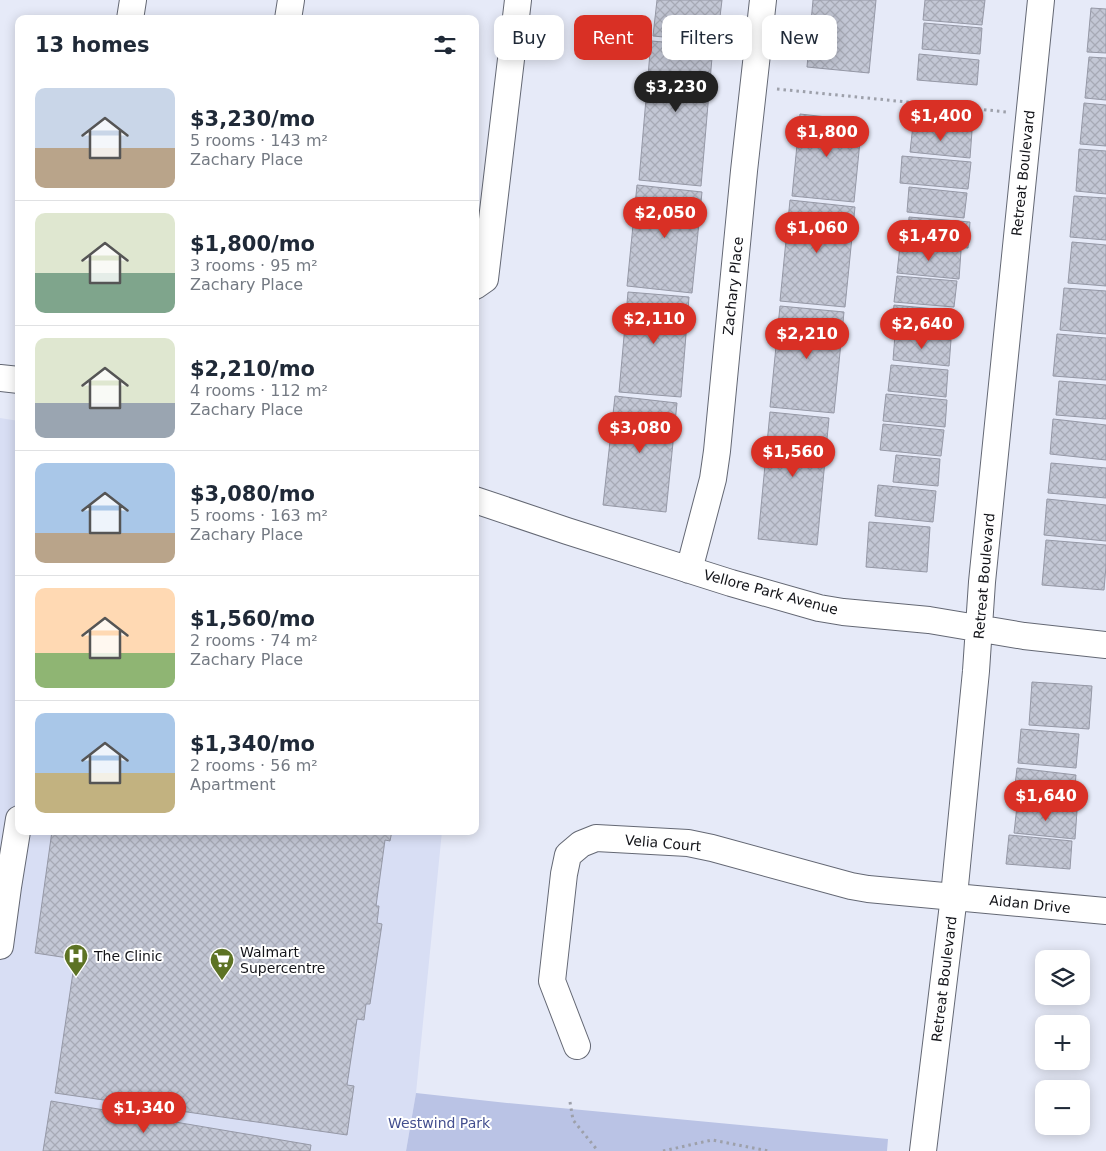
<!DOCTYPE html>
<html lang="en">
<head>
<meta charset="utf-8">
<style>
  body { margin:0; font-family:"DejaVu Sans",sans-serif; background:#f6f6f7; color:#1f2937; height:100vh; display:flex; flex-direction:column; font-size:19px; white-space:nowrap }
  * { box-sizing:border-box; margin:0 }
  p { font-size:16px; color:#747a83 }
  .icon { flex:none; width:28px; height:28px; fill:none; stroke:currentColor; stroke-width:2; stroke-linecap:round; stroke-linejoin:round }
  .map { position:relative; flex:1; overflow:hidden }
  .panel { position:absolute; left:15px; top:15px; width:464px; height:820px; display:flex; flex-direction:column; background:#fff; border-radius:10px; box-shadow:0 2px 12px #0003 }
  .panel>* { flex:none }
  .banner { position:absolute; left:494px; top:15px; width:475px; height:45px; display:flex; gap:10px }
  .tools { position:absolute; left:1035px; top:950px; display:grid; gap:10px }
  .tools a { display:grid; place-items:center; width:55px; height:55px; border-radius:10px; background:#fff; box-shadow:0 2px 12px #0003; font-size:25px }
  .price { position:absolute; translate:-50% -42px; padding:0 11px; border-radius:18px; background:#d93025; color:#fff; font-size:16px; line-height:32px; filter:drop-shadow(0 1px 2px #0008) }
  .price::after { content:''; position:absolute; left:50%; top:30px; width:15px; height:11px; margin-left:-8px; background:inherit; clip-path:polygon(0 0,100% 0,50% 100%) }
  .price.active { background:#222; color:#fff }
  ul { padding:0; list-style:none }
  li { display:flex; align-items:center; gap:15px; height:125px; padding:0 20px }
  li+li { border-top:1px solid #e0e1e3 }
  li span { display:grid; place-items:center; flex:none; width:140px; height:100px; border-radius:10px; color:#555 }
  li>.icon { margin-inline-start:auto }
  span .icon { width:60px; height:60px; fill:#fffc; stroke-width:1 }
  li b { font-size:21px }
  h2 { display:flex; justify-content:space-between; align-items:center; height:60px; padding:0 20px; font-size:21px }
  .chip { padding:0 18px; border-radius:10px; background:#fff; box-shadow:0 2px 12px #0003; font-size:18px; line-height:45px }
  .chip.active { background:#d93025; color:#fff }
  .map>svg:first-child { display:block }
  .built { fill:#d8def4 }
  .park { fill:#bac3e5 }
  .building { fill:url(#building-cross-hatch); stroke:#9598a6 }
  .lines { fill:none; stroke-linecap:round; stroke-linejoin:round }
  .minor-casing { stroke:#646874; stroke-width:28 }
  .path { stroke:#9da0aa; stroke-width:3; stroke-dasharray:2.5 4; stroke-linecap:butt }
  .minor { stroke:#fff; stroke-width:26 }
  .labels { text-anchor:middle; dominant-baseline:central; stroke-width:4; stroke-linejoin:round; paint-order:stroke }
  .street-label { font-size:14px; fill:#131419; stroke:#fff }
  .poi-label { font-size:14px; fill:#131419; stroke:#fff; text-anchor:start }
  .park-label { font-size:14px; fill:#434f8f; stroke:#fff }
</style>
</head>
<body>
<div class="map">
<svg width="1106" height="1151" viewBox="0 0 1106 1151">
  <defs>
    <pattern id="building-cross-hatch" width="8" height="8" patternUnits="userSpaceOnUse" patternTransform="scale(1.25)"><rect width="8" height="8" fill="#c3c7d5"/><path d="M0 0l8 8M0 8l8-8" fill="none" stroke="#a7aab6"/></pattern>
  </defs>
  <rect width="100%" height="100%" fill="#e6eaf8"/>
  <path class="built" d="M0 418 19 421V831H442L416 1093 406 1151H0Z"/>
  <path class="park" d="M416 1093 507 1103 888 1139 887 1151H406Z"/>
  <path class="building" d="M657 0H722L717 42 653 36Z
    M813 0H876L869 73 807 67Z
    M925 0H985L982 25 923 20Z
    M1091 8 1106 9V53L1087 52Z
    M924 23 982 28 980 54 922 49Z
    M651 41 713 46 701 186 639 180Z
    M919 54 979 60 977 85 917 80Z
    M1089 57 1106 58V100L1085 98Z
    M1084 103 1106 105V146L1080 144Z
    M800 114 862 121 854 202 792 196Z
    M913 125 972 131 970 158 910 152Z
    M1079 149 1106 151V194L1076 191Z
    M902 156 971 162 968 189 900 183Z
    M637 185 702 192 692 293 627 286Z
    M909 187 967 193 964 218 907 212Z
    M1074 196 1106 198V240L1070 237Z
    M790 200 855 207 845 307 780 301Z
    M909 217 970 222 968 248 907 243Z
    M1072 242 1106 245V286L1068 283Z
    M900 246 961 251 959 279 897 273Z
    M897 276 957 281 954 307 894 302Z
    M1064 288 1106 291V334L1060 330Z
    M628 292 689 297 681 397 619 392Z
    M894 305 955 311 953 337 891 332Z
    M780 306 844 312 834 413 770 407Z
    M1057 334 1106 338V380L1053 376Z
    M895 335 951 340 949 366 893 360Z
    M891 365 948 370 946 397 888 391Z
    M1059 381 1106 385V419L1056 415Z
    M886 394 947 400 945 427 883 421Z
    M615 396 677 403 666 512 603 505Z
    M770 412 829 418 817 545 758 539Z
    M1053 419 1106 425V460L1050 454Z
    M883 424 944 430 941 456 880 450Z
    M896 455 940 459 938 486 893 482Z
    M1051 463 1106 468V498L1048 493Z
    M878 485 936 491 933 522 875 516Z
    M1047 499 1106 505V541L1044 535Z
    M869 522 930 527 927 572 866 567Z
    M1046 540 1106 545V566L1104 590 1042 585Z
    M1032 682 1092 686 1089 729 1029 725Z
    M1021 729 1079 734 1076 768 1018 763Z
    M1017 768 1076 775 1073 808 1013 802Z
    M1017 806 1077 811 1075 839 1014 833Z
    M52 831H392L390 841 385 840 376 906H379L377 923 382 924 370 1004H366L364 1020 357 1019 347 1085 354 1086 347 1135 55 1093 75 959 35 953Z
    M1009 835 1072 841 1070 869 1006 864Z
    M51 1101 311 1145 310 1151H43Z"/>
  <g class="lines">
    <defs>
      <path id="minor" d="M130 19 133 0
        M288 19 291 0
        M475 286 485 279 518 0
        M0 378 19 380
        M475 500 567 531 731 583 819 608 843 612 929 620 1024 636 1106 645
        M689 570 713 479 717 451 744 171 763 0
        M0 946 8 887 19 819
        M577 1046 552 981 564 874 568 855 581 844 596 838 688 843 712 848 851 886 868 889 1106 911
        M923 1151 954 896 976 671 982 582 1041 0"/>
    </defs>
    <use href="#minor" class="minor-casing"/>
    <path class="path" d="M777 89 1007 112
      M570 1102 573 1120 598 1151
      M663 1151 712 1140 769 1151"/>
    <use href="#minor" class="minor"/>
  </g>
  <defs>
    <symbol id="hospital-pin" viewBox="-11 -11 22 30"><path d="M0 17L-7.5 6A9.5 9.5 0 1 1 7.5 6Z" fill="#5d7324" stroke="#fff"/><path d="M-5-5h3v3.5h4V-5h3V5h-3V1.5h-4V5h-3Z" fill="#fff"/></symbol>
    <symbol id="supermarket-pin" viewBox="-11 -11 22 30"><path d="M0 17L-7.5 6A9.5 9.5 0 1 1 7.5 6Z" fill="#5d7324" stroke="#fff"/><path d="M-6-5.5h2.5l.6 2H6L4.5 2H-2.5L-4.4-4H-6ZM-1.5 3.2a1.3 1.3 0 1 0 .1 0ZM3 3.2a1.3 1.3 0 1 0 .1 0Z" fill="#fff"/></symbol>
  </defs>
  <g fill-rule="evenodd">
    <use href="#hospital-pin" x="62" y="942" width="28" height="38"/>
    <use href="#supermarket-pin" x="208" y="946" width="28" height="38"/>
  </g>
  <g class="labels">
    <g class="street-label">
      <text transform="translate(1023 173) rotate(-84)">Retreat Boulevard</text>
      <text transform="translate(733 286) rotate(-84)">Zachary Place</text>
      <text transform="translate(984 576) rotate(-85)">Retreat Boulevard</text>
      <text transform="translate(771 592) rotate(15)">Vellore Park Avenue</text>
      <text transform="translate(663 843) rotate(5)">Velia Court</text>
      <text transform="translate(1030 904) rotate(6)">Aidan Drive</text>
      <text transform="translate(944 979) rotate(-83)">Retreat Boulevard</text>
    </g>
    <g class="poi-label">
      <text x="240" y="952">Walmart<tspan x="240" dy="16">Supercentre</tspan></text>
      <text x="94" y="956">The Clinic</text>
    </g>
    <g class="park-label">
      <text x="439" y="1123">Westwind Park</text>
    </g>
  </g>
</svg>
<div class="tools">
<a><svg class="icon" aria-label="layers" viewBox="0 0 24 24"><path d="M12 4l9 5-9 5-9-5zM3 14l9 5 9-5"/></svg></a>
<a>+</a>
<a>−</a>
</div>
<b class="price active" style="left:676px;top:113px">$3,230</b>
<b class="price" style="left:941px;top:142px">$1,400</b>
<b class="price" style="left:827px;top:158px">$1,800</b>
<b class="price" style="left:665px;top:239px">$2,050</b>
<b class="price" style="left:817px;top:254px">$1,060</b>
<b class="price" style="left:929px;top:262px">$1,470</b>
<b class="price" style="left:654px;top:345px">$2,110</b>
<b class="price" style="left:922px;top:350px">$2,640</b>
<b class="price" style="left:807px;top:360px">$2,210</b>
<b class="price" style="left:640px;top:454px">$3,080</b>
<b class="price" style="left:793px;top:478px">$1,560</b>
<b class="price" style="left:1046px;top:822px">$1,640</b>
<b class="price" style="left:144px;top:1134px">$1,340</b>
<div class="banner">
<a class="chip">Buy</a>
<a class="chip active">Rent</a>
<a class="chip">Filters</a>
<a class="chip">New</a>
</div>
<section class="panel">
<h2>13 homes<svg class="icon" aria-label="filters" viewBox="0 0 24 24"><path d="M4 7h16M4 17h16"/><circle cx="9" cy="7" r="2"/><circle cx="15" cy="17" r="2"/></svg></h2>
<ul>
<li><span style="background:linear-gradient(#c9d6e8 60%,#b9a48a 0)"><svg class="icon" aria-label="home" viewBox="0 0 24 24"><path d="M3 11l9-7 9 7M6 9v11h12V9"/></svg></span><div><b>$3,230/mo</b><p>5 rooms · 143 m²</p><p>Zachary Place</p></div></li>
<li><span style="background:linear-gradient(#dfe7d0 60%,#7fa58c 0)"><svg class="icon" aria-label="home" viewBox="0 0 24 24"><path d="M3 11l9-7 9 7M6 9v11h12V9"/></svg></span><div><b>$1,800/mo</b><p>3 rooms · 95 m²</p><p>Zachary Place</p></div></li>
<li><span style="background:linear-gradient(#dfe7d0 65%,#9aa5b1 0)"><svg class="icon" aria-label="home" viewBox="0 0 24 24"><path d="M3 11l9-7 9 7M6 9v11h12V9"/></svg></span><div><b>$2,210/mo</b><p>4 rooms · 112 m²</p><p>Zachary Place</p></div></li>
<li><span style="background:linear-gradient(#a9c7e8 70%,#b9a48a 0)"><svg class="icon" aria-label="home" viewBox="0 0 24 24"><path d="M3 11l9-7 9 7M6 9v11h12V9"/></svg></span><div><b>$3,080/mo</b><p>5 rooms · 163 m²</p><p>Zachary Place</p></div></li>
<li><span style="background:linear-gradient(#ffd9b3 65%,#8fb573 0)"><svg class="icon" aria-label="home" viewBox="0 0 24 24"><path d="M3 11l9-7 9 7M6 9v11h12V9"/></svg></span><div><b>$1,560/mo</b><p>2 rooms · 74 m²</p><p>Zachary Place</p></div></li>
<li><span style="background:linear-gradient(#a9c7e8 60%,#c2b280 0)"><svg class="icon" aria-label="home" viewBox="0 0 24 24"><path d="M3 11l9-7 9 7M6 9v11h12V9"/></svg></span><div><b>$1,340/mo</b><p>2 rooms · 56 m²</p><p>Apartment</p></div></li>
</ul>
</section>
</div>
</body>
</html>
